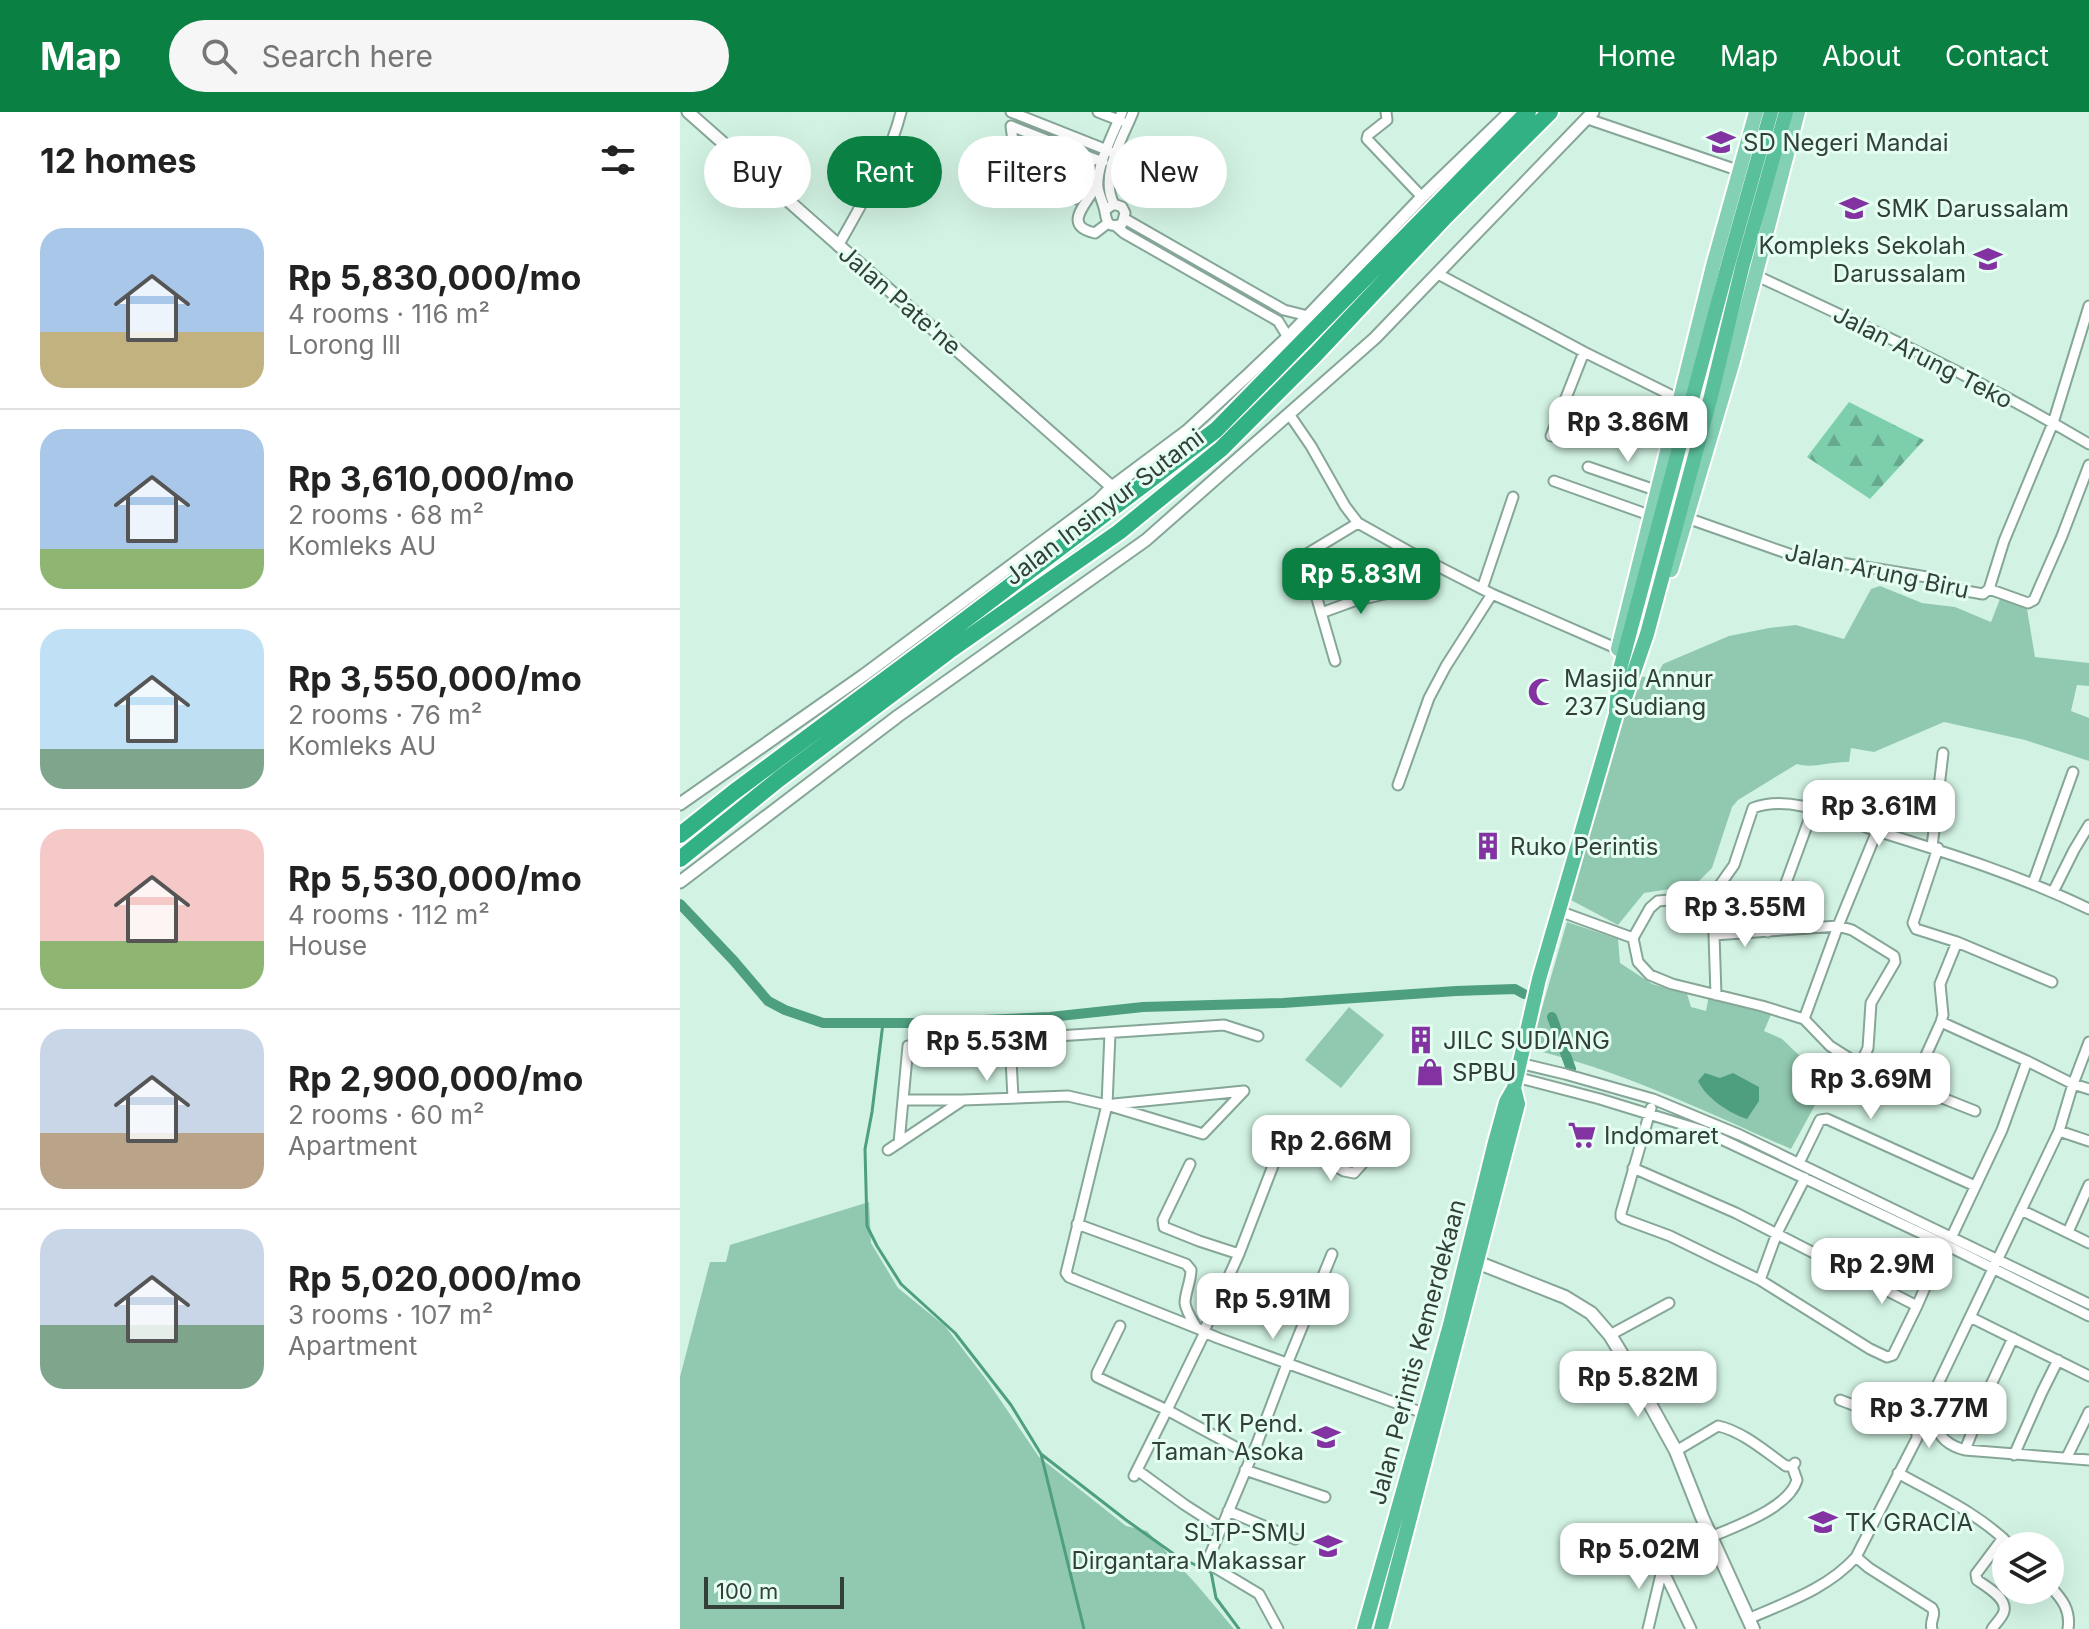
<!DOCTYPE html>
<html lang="en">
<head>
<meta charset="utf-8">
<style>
  body { margin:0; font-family:Inter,sans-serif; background:#f6f6f6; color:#222; height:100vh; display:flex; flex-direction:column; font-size:30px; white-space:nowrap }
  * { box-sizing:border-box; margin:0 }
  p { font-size:26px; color:#767676 }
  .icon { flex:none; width:44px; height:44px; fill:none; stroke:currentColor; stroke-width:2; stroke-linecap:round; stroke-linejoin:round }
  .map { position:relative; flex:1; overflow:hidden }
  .sheet { display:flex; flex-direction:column; background:#fff; width:680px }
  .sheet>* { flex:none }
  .banner { position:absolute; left:24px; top:24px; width:760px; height:72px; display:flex; gap:16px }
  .buttons { position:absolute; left:1312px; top:1420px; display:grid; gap:16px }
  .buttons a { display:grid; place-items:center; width:72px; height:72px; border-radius:50%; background:#fff; box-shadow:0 8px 32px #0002; font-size:40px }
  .scale { position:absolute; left:24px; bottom:20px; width:140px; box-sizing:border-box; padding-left:8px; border:4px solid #33403a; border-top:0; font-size:22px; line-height:28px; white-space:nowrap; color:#33403a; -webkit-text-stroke:6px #e4fff2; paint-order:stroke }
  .price { position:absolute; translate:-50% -68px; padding:0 18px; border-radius:16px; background:#fff; color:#222; font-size:26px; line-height:52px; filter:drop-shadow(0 2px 4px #0008) }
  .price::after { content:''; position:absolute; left:50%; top:48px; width:24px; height:18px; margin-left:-12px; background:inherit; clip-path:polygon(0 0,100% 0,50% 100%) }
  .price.active { background:#0b8043; color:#fff }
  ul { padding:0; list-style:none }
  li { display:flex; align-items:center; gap:24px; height:200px; padding:0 40px }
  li+li { border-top:2px solid #e0e0e0 }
  li span { display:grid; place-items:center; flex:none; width:224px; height:160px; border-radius:24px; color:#555 }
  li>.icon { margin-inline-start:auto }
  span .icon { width:96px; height:96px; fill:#fffc; stroke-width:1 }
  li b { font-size:34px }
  h2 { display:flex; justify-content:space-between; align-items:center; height:96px; padding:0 40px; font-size:34px }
  .tag { padding:0 28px; border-radius:36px; background:#fff; box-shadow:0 8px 32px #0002; font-size:28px; line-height:72px }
  .tag.active { background:#0b8043; color:#fff }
  header { display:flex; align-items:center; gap:48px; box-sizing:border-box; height:112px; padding:0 40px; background:#0b8043; color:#fff }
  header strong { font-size:38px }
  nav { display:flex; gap:44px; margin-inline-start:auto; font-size:28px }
  .search { width:560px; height:72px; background:#f6f6f6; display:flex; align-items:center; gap:20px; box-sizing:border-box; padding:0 28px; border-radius:44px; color:#767676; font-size:30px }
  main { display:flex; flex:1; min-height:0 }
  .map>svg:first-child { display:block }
  .grass { fill:#91c9b0 }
  .forest { fill:url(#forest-firs) }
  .water { fill:#4e9f7f }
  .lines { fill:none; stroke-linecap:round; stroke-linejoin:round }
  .stream { stroke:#4e9f7f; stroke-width:3 }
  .canal { stroke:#4e9f7f; stroke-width:10 }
  .minor-casing { stroke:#86a697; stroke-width:13 }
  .tertiary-casing { stroke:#86a697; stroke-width:15 }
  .secondary-casing { stroke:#86a697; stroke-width:16 }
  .primary-casing { stroke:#fff; stroke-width:18 }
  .trunk-casing { stroke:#fff; stroke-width:18 }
  .motorway-casing { stroke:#fff; stroke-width:20 }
  .minor { stroke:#fff; stroke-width:9 }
  .tertiary { stroke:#fff; stroke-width:11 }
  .secondary { stroke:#fff; stroke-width:12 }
  .primary { stroke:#83d0b5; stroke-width:14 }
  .trunk { stroke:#5ac09c; stroke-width:14 }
  .motorway { stroke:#31b184; stroke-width:16 }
  .labels { text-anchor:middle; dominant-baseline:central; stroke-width:6; stroke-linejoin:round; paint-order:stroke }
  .poi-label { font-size:24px; fill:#33403a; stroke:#e4fff2; text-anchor:start }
  .street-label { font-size:24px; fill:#33403a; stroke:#e4fff2 }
</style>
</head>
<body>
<header>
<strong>Map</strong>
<div class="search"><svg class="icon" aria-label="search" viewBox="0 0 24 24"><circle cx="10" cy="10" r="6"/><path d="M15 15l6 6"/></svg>Search here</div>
<nav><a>Home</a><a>Map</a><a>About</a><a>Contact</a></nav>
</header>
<main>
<section class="sheet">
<h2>12 homes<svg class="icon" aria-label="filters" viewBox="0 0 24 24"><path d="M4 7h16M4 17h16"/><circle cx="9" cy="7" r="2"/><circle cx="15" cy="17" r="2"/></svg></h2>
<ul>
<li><span style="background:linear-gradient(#a9c7e8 65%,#c2b280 0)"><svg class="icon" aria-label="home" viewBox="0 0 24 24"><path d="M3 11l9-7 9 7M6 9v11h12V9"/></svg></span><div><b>Rp 5,830,000/mo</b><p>4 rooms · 116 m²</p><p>Lorong lll</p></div></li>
<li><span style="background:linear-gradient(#a9c7e8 75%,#8fb573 0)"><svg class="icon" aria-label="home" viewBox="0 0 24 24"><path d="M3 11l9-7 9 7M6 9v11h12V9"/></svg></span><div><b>Rp 3,610,000/mo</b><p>2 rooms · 68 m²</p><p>Komleks AU</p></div></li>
<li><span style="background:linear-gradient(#bfe0f5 75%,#7fa58c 0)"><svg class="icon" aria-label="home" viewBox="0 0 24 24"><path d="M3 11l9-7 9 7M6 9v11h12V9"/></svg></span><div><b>Rp 3,550,000/mo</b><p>2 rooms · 76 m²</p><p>Komleks AU</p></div></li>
<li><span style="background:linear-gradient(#f6c9c9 70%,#8fb573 0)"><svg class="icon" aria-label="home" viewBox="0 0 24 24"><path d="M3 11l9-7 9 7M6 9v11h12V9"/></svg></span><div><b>Rp 5,530,000/mo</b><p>4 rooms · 112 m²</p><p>House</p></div></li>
<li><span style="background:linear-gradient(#c9d6e8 65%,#b9a48a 0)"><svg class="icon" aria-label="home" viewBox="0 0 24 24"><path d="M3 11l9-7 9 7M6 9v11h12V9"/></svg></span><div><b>Rp 2,900,000/mo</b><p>2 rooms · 60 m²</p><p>Apartment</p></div></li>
<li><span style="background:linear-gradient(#c9d6e8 60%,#7fa58c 0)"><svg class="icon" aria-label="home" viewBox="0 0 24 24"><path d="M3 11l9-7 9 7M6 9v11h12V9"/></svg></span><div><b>Rp 5,020,000/mo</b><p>3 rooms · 107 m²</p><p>Apartment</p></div></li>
</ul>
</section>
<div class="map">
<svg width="1409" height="1517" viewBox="0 0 1409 1517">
  <defs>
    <pattern id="forest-firs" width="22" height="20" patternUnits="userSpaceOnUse" patternTransform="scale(2)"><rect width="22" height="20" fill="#7dcfac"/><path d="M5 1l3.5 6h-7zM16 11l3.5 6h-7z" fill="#67a98d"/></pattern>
  </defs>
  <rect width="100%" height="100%" fill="#d2f3e3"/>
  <path class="grass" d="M1200 474 1242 491 1275 495 1311 510 1320 487 1347 497 1355 545 1409 551V574L1397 573 1391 599 1409 606V649L1345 628 1264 610 1194 640 1171 636 1169 650C1152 649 1133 657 1117 652L1058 688 1052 695 1032 756 1015 773 964 781 938 813 889 787 955 563 975 567 983 552 1049 524 1089 516 1116 513 1164 527 1191 477Z
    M887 810 938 827 940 851 972 872 1007 882 1011 895 1026 899 1029 883 1093 898 1084 919 1102 927 1123 947 1119 958 1136 971 1139 967 1146 973 1111 1037C1026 1000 941 958 850 937Z
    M669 895 704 923 661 976 625 948Z
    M189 1090 191 1131 218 1176 265 1214 308 1270 359 1345 446 1414 467 1419 517 1473 554 1517H0V1265L30 1150H46L50 1133Z"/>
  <path class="forest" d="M1169 290 1244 328 1190 387 1127 345Z"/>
  <path class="water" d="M1025 961 1040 966 1053 961 1079 975V989L1067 1007C1049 1001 1027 987 1018 969Z"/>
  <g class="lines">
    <path class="stream" d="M203 911 192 1000 185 1037 187 1114 197 1134 221 1172 275 1221 331 1293 361 1342 446 1408 498 1445 531 1460 536 1486 559 1517
      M361 1342 404 1517"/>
    <path class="canal" d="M0 792 54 849 88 889 105 898 143 911H231L370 905 463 895 603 891 776 879 835 877 844 882
      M872 905 891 957"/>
    <defs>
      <path id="minor" d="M331 0 437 42
        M418 0 441 9
        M706 0 707 8 688 23 687 27 742 85
        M908 7 1060 59
        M412 46 396 87 347 67 336 53 331 14 412 46 423 50
        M416 73C409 91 380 113 415 121L428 111
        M434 92C419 64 442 28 453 0
        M425 98 434 92 442 95 445 101 442 112C429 116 427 112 425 100 424 92 419 84 418 75 416 54 434 20 442 0
        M445 107 604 198 628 204
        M436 114 444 121 598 209 608 225
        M158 134C182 91 209 48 221 0
        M758 162 904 240 1001 288
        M1075 163C1187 215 1302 268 1409 332
        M609 302 631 334 665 394 678 411 728 439 812 482 938 537
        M871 324 904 240
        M908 355 978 379
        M874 369 972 404
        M1007 406 1112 443 1247 465 1286 479 1303 482 1309 477 1324 429 1373 311 1409 194
        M802 477 833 385
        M1309 477 1348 491 1354 488 1382 424 1409 353
        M641 501 674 489 709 481 728 439
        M655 549 625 445V443L678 411
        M718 673 749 586 766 554 812 482
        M1252 735 1263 641
        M1258 736 1233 811 1236 817 1277 830 1260 872 1263 903 1261 910 1347 949 1322 1018 1272 1124
        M1353 771 1393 660
        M1373 780 1394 738 1409 713
        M879 799 953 826 970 796 978 789 1032 784
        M1088 820 1133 697
        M1034 823 1036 883
        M953 826 958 850 970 863 992 872 1082 894 1124 907 1150 934 1180 953 1188 936 1191 891 1215 850 1214 844 1172 818 1158 814 1034 823 1032 784 1054 753 1073 696C1112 681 1160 707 1197 719 1271 742 1339 763 1409 797
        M1277 830 1372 870
        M1124 907 1158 814 1197 719
        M430 921 427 993 386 1161 389 1165 396 1168 524 1219
        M330 928 333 986
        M1347 949 1393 972 1409 977
        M839 951 885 962 973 987 1060 1023 1409 1192
        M1180 953 1232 974 1261 910
        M836 965 920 987 1024 1019 1264 1132 1409 1204
        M1232 974 1295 999
        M223 988H283
        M434 992 564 979
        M971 996 941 1101V1105L944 1107 990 1124 1080 1168 1097 1121 1125 1066
        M704 1010 682 1052 674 1061 664 1059 614 1031 608 1029 601 1033 559 1142 524 1219 526 1221 538 1226 746 1302
        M1379 1019 1409 1029
        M219 1031 228 934 544 913 578 924
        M208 1038 283 988 388 984 427 993 523 1022 564 979
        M1119 1051 1140 1008 1147 1007 1295 1074
        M510 1052 483 1108 484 1115 519 1129 559 1142
        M953 1056 1056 1101 1237 1194 1264 1132
        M1341 1098 1409 1131
        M397 1112 506 1152 511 1158C511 1169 505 1181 505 1191 506 1199 512 1208 516 1215
        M1388 1120 1409 1073
        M1080 1168 1190 1237 1207 1245 1213 1243 1237 1194
        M1290 1205 1409 1264
        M440 1214 417 1261V1265L487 1298 525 1220
        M930 1223 989 1191
        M1333 1226 1309 1277 1285 1338C1250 1329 1252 1303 1258 1272L1379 1019 1393 972 1409 930
        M1160 1288 1233 1316 1237 1321V1326L1176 1445 1189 1456 1252 1496C1257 1503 1249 1509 1252 1517
        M1285 1338 1409 1348
        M996 1339 1038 1314C1062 1319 1086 1340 1106 1354H1112L1115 1351
        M1334 1343 1362 1280 1378 1248
        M1387 1345 1409 1300
        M457 1358 505 1393 541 1416
        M565 1358 645 1385
        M1218 1361C1257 1383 1300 1402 1331 1434
        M454 1364 487 1298 572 1344
        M548 1399 615 1427
        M1031 1425C1056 1414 1109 1396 1117 1368L1112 1354
        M973 1437 1011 1517
        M1370 1474C1382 1487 1391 1498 1388 1517
        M1068 1507C1107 1490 1147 1477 1176 1445
        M598 1517 579 1482 529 1452 527 1450 576 1334 607 1252 652 1142
        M968 1517 982 1458
        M1312 1517C1315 1512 1323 1505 1324 1499 1327 1486 1307 1475 1297 1468L1296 1462 1323 1426"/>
      <path id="tertiary" d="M8 0 432 375
        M0 692 184 563 418 389 432 375 507 319 569 262 608 225 742 85 830 0
        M0 770 218 604 466 428 695 226 913 0"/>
      <path id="secondary" d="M789 1147 885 1185 911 1201 930 1223 949 1254 996 1339 1022 1405 1073 1517"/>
      <path id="primary" d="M991 458 1053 249 1118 0
        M938 537 1034 150 1076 0"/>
      <path id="trunk" d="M936 599 939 561 1049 149 1091 0
        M684 1517 770 1213 815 1030 826 990 834 976 859 867 936 602 946 583 967 522 1031 284 1063 152 1106 0
        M701 1517 838 992 834 976"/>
      <path id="motorway" d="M0 723 54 680 269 520 536 318 848 0
        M0 747 99 667 269 539 439 420 541 337 635 243 766 104 870 0"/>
    </defs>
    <use href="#minor" class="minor-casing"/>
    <use href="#tertiary" class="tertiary-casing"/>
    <use href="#secondary" class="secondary-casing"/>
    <use href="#primary" class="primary-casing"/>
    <use href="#trunk" class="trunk-casing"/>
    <use href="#motorway" class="motorway-casing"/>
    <use href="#minor" class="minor"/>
    <use href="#tertiary" class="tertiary"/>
    <use href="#secondary" class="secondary"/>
    <use href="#primary" class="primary"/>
    <use href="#trunk" class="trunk"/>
    <use href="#motorway" class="motorway"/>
  </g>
  <defs>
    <symbol id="school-bare" viewBox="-9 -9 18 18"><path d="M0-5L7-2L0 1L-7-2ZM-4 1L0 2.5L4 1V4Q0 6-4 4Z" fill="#8232a1" stroke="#e4fff2" stroke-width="2.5" paint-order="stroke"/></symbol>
    <symbol id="mosque-bare" viewBox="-9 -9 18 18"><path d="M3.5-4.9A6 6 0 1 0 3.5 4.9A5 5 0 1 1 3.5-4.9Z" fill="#8232a1" stroke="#e4fff2" stroke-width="2.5" paint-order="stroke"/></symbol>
    <symbol id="building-bare" viewBox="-9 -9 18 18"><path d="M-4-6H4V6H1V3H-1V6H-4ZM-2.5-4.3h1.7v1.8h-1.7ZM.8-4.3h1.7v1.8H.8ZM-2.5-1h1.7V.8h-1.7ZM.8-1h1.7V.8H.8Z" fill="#8232a1" stroke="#e4fff2" stroke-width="2.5" paint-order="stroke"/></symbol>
    <symbol id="shop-bare" viewBox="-9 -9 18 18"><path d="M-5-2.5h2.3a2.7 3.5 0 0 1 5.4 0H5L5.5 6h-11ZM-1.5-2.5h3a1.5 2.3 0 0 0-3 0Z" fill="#8232a1" stroke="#e4fff2" stroke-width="2.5" paint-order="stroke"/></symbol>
    <symbol id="supermarket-bare" viewBox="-9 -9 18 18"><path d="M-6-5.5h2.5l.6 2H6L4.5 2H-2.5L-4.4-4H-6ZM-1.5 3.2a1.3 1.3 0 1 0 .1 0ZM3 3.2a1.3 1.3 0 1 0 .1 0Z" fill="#8232a1" stroke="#e4fff2" stroke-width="2.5" paint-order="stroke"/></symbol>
  </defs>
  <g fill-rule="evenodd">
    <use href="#school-bare" x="1021" y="10" width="40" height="40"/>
    <use href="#school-bare" x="1154" y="76" width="40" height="40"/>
    <use href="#school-bare" x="1288" y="127" width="40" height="40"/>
    <use href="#mosque-bare" x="842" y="560" width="40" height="40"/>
    <use href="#building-bare" x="788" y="714" width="40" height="40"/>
    <use href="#building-bare" x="721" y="908" width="40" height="40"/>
    <use href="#shop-bare" x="730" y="940" width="40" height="40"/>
    <use href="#supermarket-bare" x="882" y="1003" width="40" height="40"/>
    <use href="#school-bare" x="626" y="1305" width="40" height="40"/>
    <use href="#school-bare" x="1123" y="1390" width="40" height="40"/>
    <use href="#school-bare" x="628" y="1414" width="40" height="40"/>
  </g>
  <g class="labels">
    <g class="poi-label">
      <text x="1063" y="30">SD Negeri Mandai</text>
      <text x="1196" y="96">SMK Darussalam</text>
      <text x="1286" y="133" text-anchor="end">Kompleks Sekolah<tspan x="1286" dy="28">Darussalam</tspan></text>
      <text x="884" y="566">Masjid Annur<tspan x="884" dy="28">237 Sudiang</tspan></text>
      <text x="830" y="734">Ruko Perintis</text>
      <text x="763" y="928">JILC SUDIANG</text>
      <text x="772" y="960">SPBU</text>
      <text x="924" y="1023">Indomaret</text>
      <text x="624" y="1311" text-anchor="end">TK Pend.<tspan x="624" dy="28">Taman Asoka</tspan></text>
      <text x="1165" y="1410">TK GRACIA</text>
      <text x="626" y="1420" text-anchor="end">SLTP-SMU<tspan x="626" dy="28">Dirgantara Makassar</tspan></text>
    </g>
    <g class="street-label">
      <text transform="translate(220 188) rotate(41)">Jalan Pate'ne</text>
      <text transform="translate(1243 245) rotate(27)">Jalan Arung Teko</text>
      <text transform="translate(424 395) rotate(-37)">Jalan Insinyur Sutami</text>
      <text transform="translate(1197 459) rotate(12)">Jalan Arung Biru</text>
      <text transform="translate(737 1240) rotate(-75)">Jalan Perintis Kemerdekaan</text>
    </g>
  </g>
</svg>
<div class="buttons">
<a><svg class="icon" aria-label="layers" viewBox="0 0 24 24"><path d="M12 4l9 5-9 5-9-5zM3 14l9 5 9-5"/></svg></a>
</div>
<div class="scale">100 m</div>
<b class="price" style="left:948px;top:352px">Rp 3.86M</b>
<b class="price active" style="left:681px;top:504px">Rp 5.83M</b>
<b class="price" style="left:1199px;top:736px">Rp 3.61M</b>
<b class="price" style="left:1065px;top:837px">Rp 3.55M</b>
<b class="price" style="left:307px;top:971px">Rp 5.53M</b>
<b class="price" style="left:1191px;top:1009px">Rp 3.69M</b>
<b class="price" style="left:651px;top:1071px">Rp 2.66M</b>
<b class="price" style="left:1202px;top:1194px">Rp 2.9M</b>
<b class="price" style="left:593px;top:1229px">Rp 5.91M</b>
<b class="price" style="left:958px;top:1307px">Rp 5.82M</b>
<b class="price" style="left:1249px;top:1338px">Rp 3.77M</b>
<b class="price" style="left:959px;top:1479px">Rp 5.02M</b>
<div class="banner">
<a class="tag">Buy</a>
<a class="tag active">Rent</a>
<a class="tag">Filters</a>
<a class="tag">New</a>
</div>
</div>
</main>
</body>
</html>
